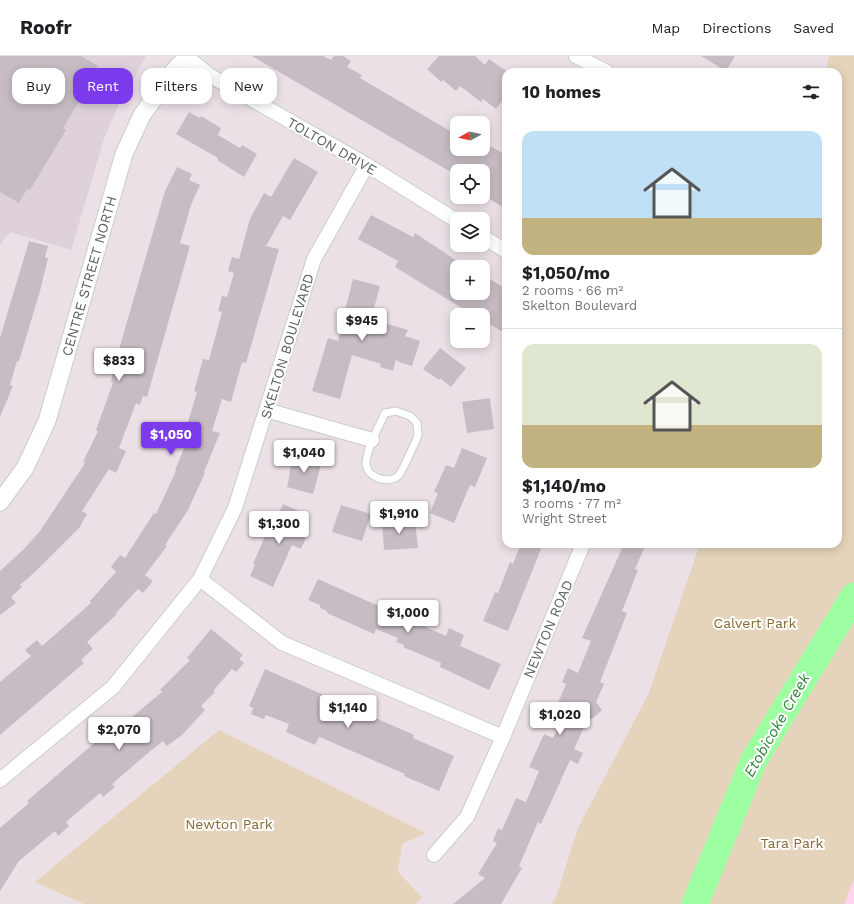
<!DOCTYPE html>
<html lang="en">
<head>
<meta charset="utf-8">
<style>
  body { margin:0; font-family:"Work Sans",sans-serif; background:#f2f2f2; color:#202124; height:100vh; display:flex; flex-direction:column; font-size:15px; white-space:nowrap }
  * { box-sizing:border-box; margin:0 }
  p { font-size:13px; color:#757577 }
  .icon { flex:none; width:22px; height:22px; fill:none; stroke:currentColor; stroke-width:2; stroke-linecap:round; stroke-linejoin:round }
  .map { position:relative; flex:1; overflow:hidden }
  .sheet { position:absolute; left:502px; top:12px; width:340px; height:480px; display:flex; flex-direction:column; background:#fff; border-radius:12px; box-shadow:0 2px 10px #0003 }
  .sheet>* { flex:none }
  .guide { position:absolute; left:12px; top:12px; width:380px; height:36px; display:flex; gap:8px }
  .needle { width:26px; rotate:262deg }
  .tools { position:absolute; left:450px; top:60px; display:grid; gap:8px }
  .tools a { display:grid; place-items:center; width:40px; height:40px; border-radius:8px; background:#fff; box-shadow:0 2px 10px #0003; font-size:20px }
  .price { position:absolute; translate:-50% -34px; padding:0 9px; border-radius:4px; background:#fff; color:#222; font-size:13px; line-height:26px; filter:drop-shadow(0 1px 2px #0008) }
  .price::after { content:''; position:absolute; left:50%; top:24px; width:12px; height:9px; margin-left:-6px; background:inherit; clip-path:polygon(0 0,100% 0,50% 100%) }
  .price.current { background:#7c3aed; color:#fff }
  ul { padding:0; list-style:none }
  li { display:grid; align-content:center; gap:8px; height:212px; padding:0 20px }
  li+li { border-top:1px solid #e0e0e0 }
  li span { display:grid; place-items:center; height:124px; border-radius:12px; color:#555 }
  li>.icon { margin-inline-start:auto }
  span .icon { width:72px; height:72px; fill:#fffc; stroke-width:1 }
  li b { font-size:17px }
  h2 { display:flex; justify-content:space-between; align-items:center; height:48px; padding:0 20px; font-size:17px }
  .pill { padding:0 14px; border-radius:12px; background:#fff; box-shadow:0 2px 10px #0003; font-size:14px; line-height:36px }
  .pill.current { background:#7c3aed; color:#fff }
  header { display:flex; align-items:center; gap:24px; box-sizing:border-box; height:56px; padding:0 20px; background:#fff; border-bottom:1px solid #e0e0e0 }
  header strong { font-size:19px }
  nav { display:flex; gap:22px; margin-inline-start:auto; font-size:14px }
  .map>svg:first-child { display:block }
  .commercial { fill:#ffd2ee }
  .education { fill:#ded1da }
  .green { fill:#e5d4bb }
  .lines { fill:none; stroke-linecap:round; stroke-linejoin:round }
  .river { stroke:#9dffa1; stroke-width:27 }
  .building { fill:#c7bcc4 }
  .service-casing { stroke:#c7cec9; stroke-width:9 }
  .minor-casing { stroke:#c7cec9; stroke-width:16 }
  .tertiary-casing { stroke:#c7cec9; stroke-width:19 }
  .service { stroke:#fff; stroke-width:7 }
  .minor { stroke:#fff; stroke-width:14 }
  .tertiary { stroke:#fff; stroke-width:17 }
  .labels { text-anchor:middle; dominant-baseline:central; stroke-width:4; stroke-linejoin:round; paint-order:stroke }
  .street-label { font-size:14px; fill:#59615a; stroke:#fff }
  .park-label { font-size:14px; fill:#866932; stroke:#fff }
  .water-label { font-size:15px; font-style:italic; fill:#2e8638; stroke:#fff }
</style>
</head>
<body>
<header>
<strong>Roofr</strong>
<nav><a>Map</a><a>Directions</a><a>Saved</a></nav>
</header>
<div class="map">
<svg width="854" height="848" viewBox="0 0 854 848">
  <rect width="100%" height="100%" fill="#ece0e7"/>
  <path class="commercial" d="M854 823V848H844Z"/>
  <path class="education" d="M0 0H146L119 48 104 83 71 194 10 176 0 189Z"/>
  <path class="green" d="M829 0H854V823L844 848H551L555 844 578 772 648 639 700 488H838V16H826Z
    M219 674 426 777 402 788 398 816 422 841 416 848H84L35 826Z"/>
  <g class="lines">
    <path class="river" d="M695 848 754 704 854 540"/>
  </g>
  <path class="building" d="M0 0H81L98 10 92 20 94 21 63 72 66 74 30 134 27 133 19 147 0 136Z
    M252 0H323L331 4 334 0H343L351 5 347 11 362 19 360 22 457 79V93H483V86L506 99V153L483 139V115H449Z
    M439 0H475L485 9 489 3 506 15V40L496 53 483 43 481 46 460 30 456 35 443 24 441 26 427 13Z
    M701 0H735L726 15Z
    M189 56 200 62 201 60 221 72 218 79 240 92 242 89 257 98 244 121 217 104 218 102 176 78Z
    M294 102 318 116 290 164 283 160 266 190 279 193 246 307 242 306 231 346 222 343 212 375 220 377 204 416 205 417 188 454 165 489 167 490 145 519 153 525 143 537 138 533 116 557 117 558 87 586 93 593 81 604 84 607 0 679V626L31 600 25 594 37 584 42 590 91 547 90 545 116 516 111 511 120 499 125 502 154 457 156 458 176 415 175 414 190 378 185 376 197 336 194 335 203 303 209 304 222 256 218 255 222 240 227 241 234 217 228 215 232 201 239 203 250 163 264 137 271 141Z
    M177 111 192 118 189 124 200 129 191 149 180 187 190 190 147 341 143 340 140 349 136 347 119 392 126 395 116 417 109 413 95 435 82 455 87 458 79 472 35 516 20 529 22 531 11 541 16 547 0 559V515L24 493 40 475 85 407 83 406 98 375 96 374 113 327 111 326 115 307 165 135Z
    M371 159 413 181 415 177 457 205V237H483V219L506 233V278L483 264V259H475L460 251 395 211 398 205 358 183Z
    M29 185 48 190 45 201 48 202 40 235 19 305H17L10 329 13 330 0 361V282Z
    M353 223 380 230 371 263 408 274 405 280 420 285 412 310 399 306 396 303 393 315 380 311 381 308 352 299 340 343 312 335 328 282 338 285 340 277 343 278 350 255 345 254Z
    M440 292 466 312 451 331 440 322 439 324 423 313Z
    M490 342 494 373 467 377 462 346Z
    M462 392 487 402 475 431 470 429 454 467 430 457 438 437 434 436 446 409 454 412Z
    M295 397 322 405 313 438 287 431 290 417H289Z
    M283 448 308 459 299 479 306 482 301 493 292 489 273 531 250 520 255 509 253 508 271 466 274 468Z
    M341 449 371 458 362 485 332 476Z
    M394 463V466L415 465 418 492 384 494 382 464Z
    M521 488H543L508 575 483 565 495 536 498 537 510 506 513 508Z
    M624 488H646L635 513 638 514 622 555 627 557 600 626 604 628 596 646 602 654 593 662 587 665 574 693 583 697 578 708 570 704 541 768 538 766 519 810 522 812 501 848H453L485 822 478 818 497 787 493 785 498 772 502 774 516 742 526 746 539 715 529 711 544 678 553 682 567 651 558 647 566 628 562 626 568 612 578 617 591 585 582 582Z
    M318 523 446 580 449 572 464 579 460 590 501 608 489 634 440 611 441 607 403 591 404 589 396 586 398 582 376 573 374 578 327 557V555L320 552V549L308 544Z
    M211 573 243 599 239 603 244 607 236 616 232 613 213 635 215 636 201 650 205 654 182 679 167 690 163 685 148 697 112 728 115 731 103 741 100 737 66 766 69 770 58 780 55 775 19 805 0 835V772L29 747 27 745 85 695 117 668 120 671 162 636 160 634 190 604 187 602Z
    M265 613 414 679 413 682 454 700 439 735 404 720 405 718 322 682 319 681 315 689 286 676 289 668 266 659 264 663 251 658 253 652 249 650Z"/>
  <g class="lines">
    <defs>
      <path id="service" d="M396 355 410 360 417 367C417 370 418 375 418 379 417 383 401 418 398 420 388 429 365 421 366 406 368 389 378 373 385 357Z"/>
      <path id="minor" d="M576 0 607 16
        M187 1 209 19 367 109 457 165
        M483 181 506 195
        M266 354 372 384
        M200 523 282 587 503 681
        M0 724 113 631 200 523 235 452 314 203 367 109
        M434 799 467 761 503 681 583 488"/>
      <path id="tertiary" d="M0 446 25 412 47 365 124 98 142 59 173 16 188 0"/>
    </defs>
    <use href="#service" class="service-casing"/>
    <use href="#minor" class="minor-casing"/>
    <use href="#tertiary" class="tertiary-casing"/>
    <use href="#service" class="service"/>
    <use href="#minor" class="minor"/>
    <use href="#tertiary" class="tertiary"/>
  </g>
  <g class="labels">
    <g class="street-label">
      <text transform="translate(332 90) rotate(30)">TOLTON DRIVE</text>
      <text transform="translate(89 220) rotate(-74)">CENTRE STREET NORTH</text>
      <text transform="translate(287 290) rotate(-73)">SKELTON BOULEVARD</text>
      <text transform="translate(548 573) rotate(-67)">NEWTON ROAD</text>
    </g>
    <g class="park-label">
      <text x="755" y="567">Calvert Park</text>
      <text x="229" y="768">Newton Park</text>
      <text x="792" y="787">Tara Park</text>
    </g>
    <g class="water-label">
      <text transform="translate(777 669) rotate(-60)">Etobicoke Creek</text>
    </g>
  </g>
</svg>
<div class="tools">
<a><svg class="needle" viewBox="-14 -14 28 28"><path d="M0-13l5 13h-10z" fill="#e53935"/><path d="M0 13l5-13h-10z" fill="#757577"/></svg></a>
<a><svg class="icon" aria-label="locate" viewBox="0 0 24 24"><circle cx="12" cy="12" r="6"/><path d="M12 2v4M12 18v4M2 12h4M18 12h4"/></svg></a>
<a><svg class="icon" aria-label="layers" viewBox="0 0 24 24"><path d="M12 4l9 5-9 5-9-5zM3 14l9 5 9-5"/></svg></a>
<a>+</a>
<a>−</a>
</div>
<b class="price" style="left:362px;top:286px">$945</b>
<b class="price" style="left:119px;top:326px">$833</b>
<b class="price current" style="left:171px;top:400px">$1,050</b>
<b class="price" style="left:304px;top:418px">$1,040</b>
<b class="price" style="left:399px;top:479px">$1,910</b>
<b class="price" style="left:279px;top:489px">$1,300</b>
<b class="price" style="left:408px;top:578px">$1,000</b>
<b class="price" style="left:348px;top:673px">$1,140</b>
<b class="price" style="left:560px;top:680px">$1,020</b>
<b class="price" style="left:119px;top:695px">$2,070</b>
<div class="guide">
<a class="pill">Buy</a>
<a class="pill current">Rent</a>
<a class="pill">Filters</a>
<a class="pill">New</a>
</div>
<section class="sheet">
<h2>10 homes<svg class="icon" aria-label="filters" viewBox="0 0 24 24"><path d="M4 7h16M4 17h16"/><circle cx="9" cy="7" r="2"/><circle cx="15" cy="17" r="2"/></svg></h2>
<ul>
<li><span style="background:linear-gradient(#bfe0f5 70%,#c2b280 0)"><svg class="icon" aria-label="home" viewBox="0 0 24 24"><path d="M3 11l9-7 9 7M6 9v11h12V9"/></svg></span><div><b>$1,050/mo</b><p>2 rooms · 66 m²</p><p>Skelton Boulevard</p></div></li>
<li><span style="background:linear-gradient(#dfe7d0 65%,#c2b280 0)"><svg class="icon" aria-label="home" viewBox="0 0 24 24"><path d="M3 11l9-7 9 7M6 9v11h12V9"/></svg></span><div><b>$1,140/mo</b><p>3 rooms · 77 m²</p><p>Wright Street</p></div></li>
</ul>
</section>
</div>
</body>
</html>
